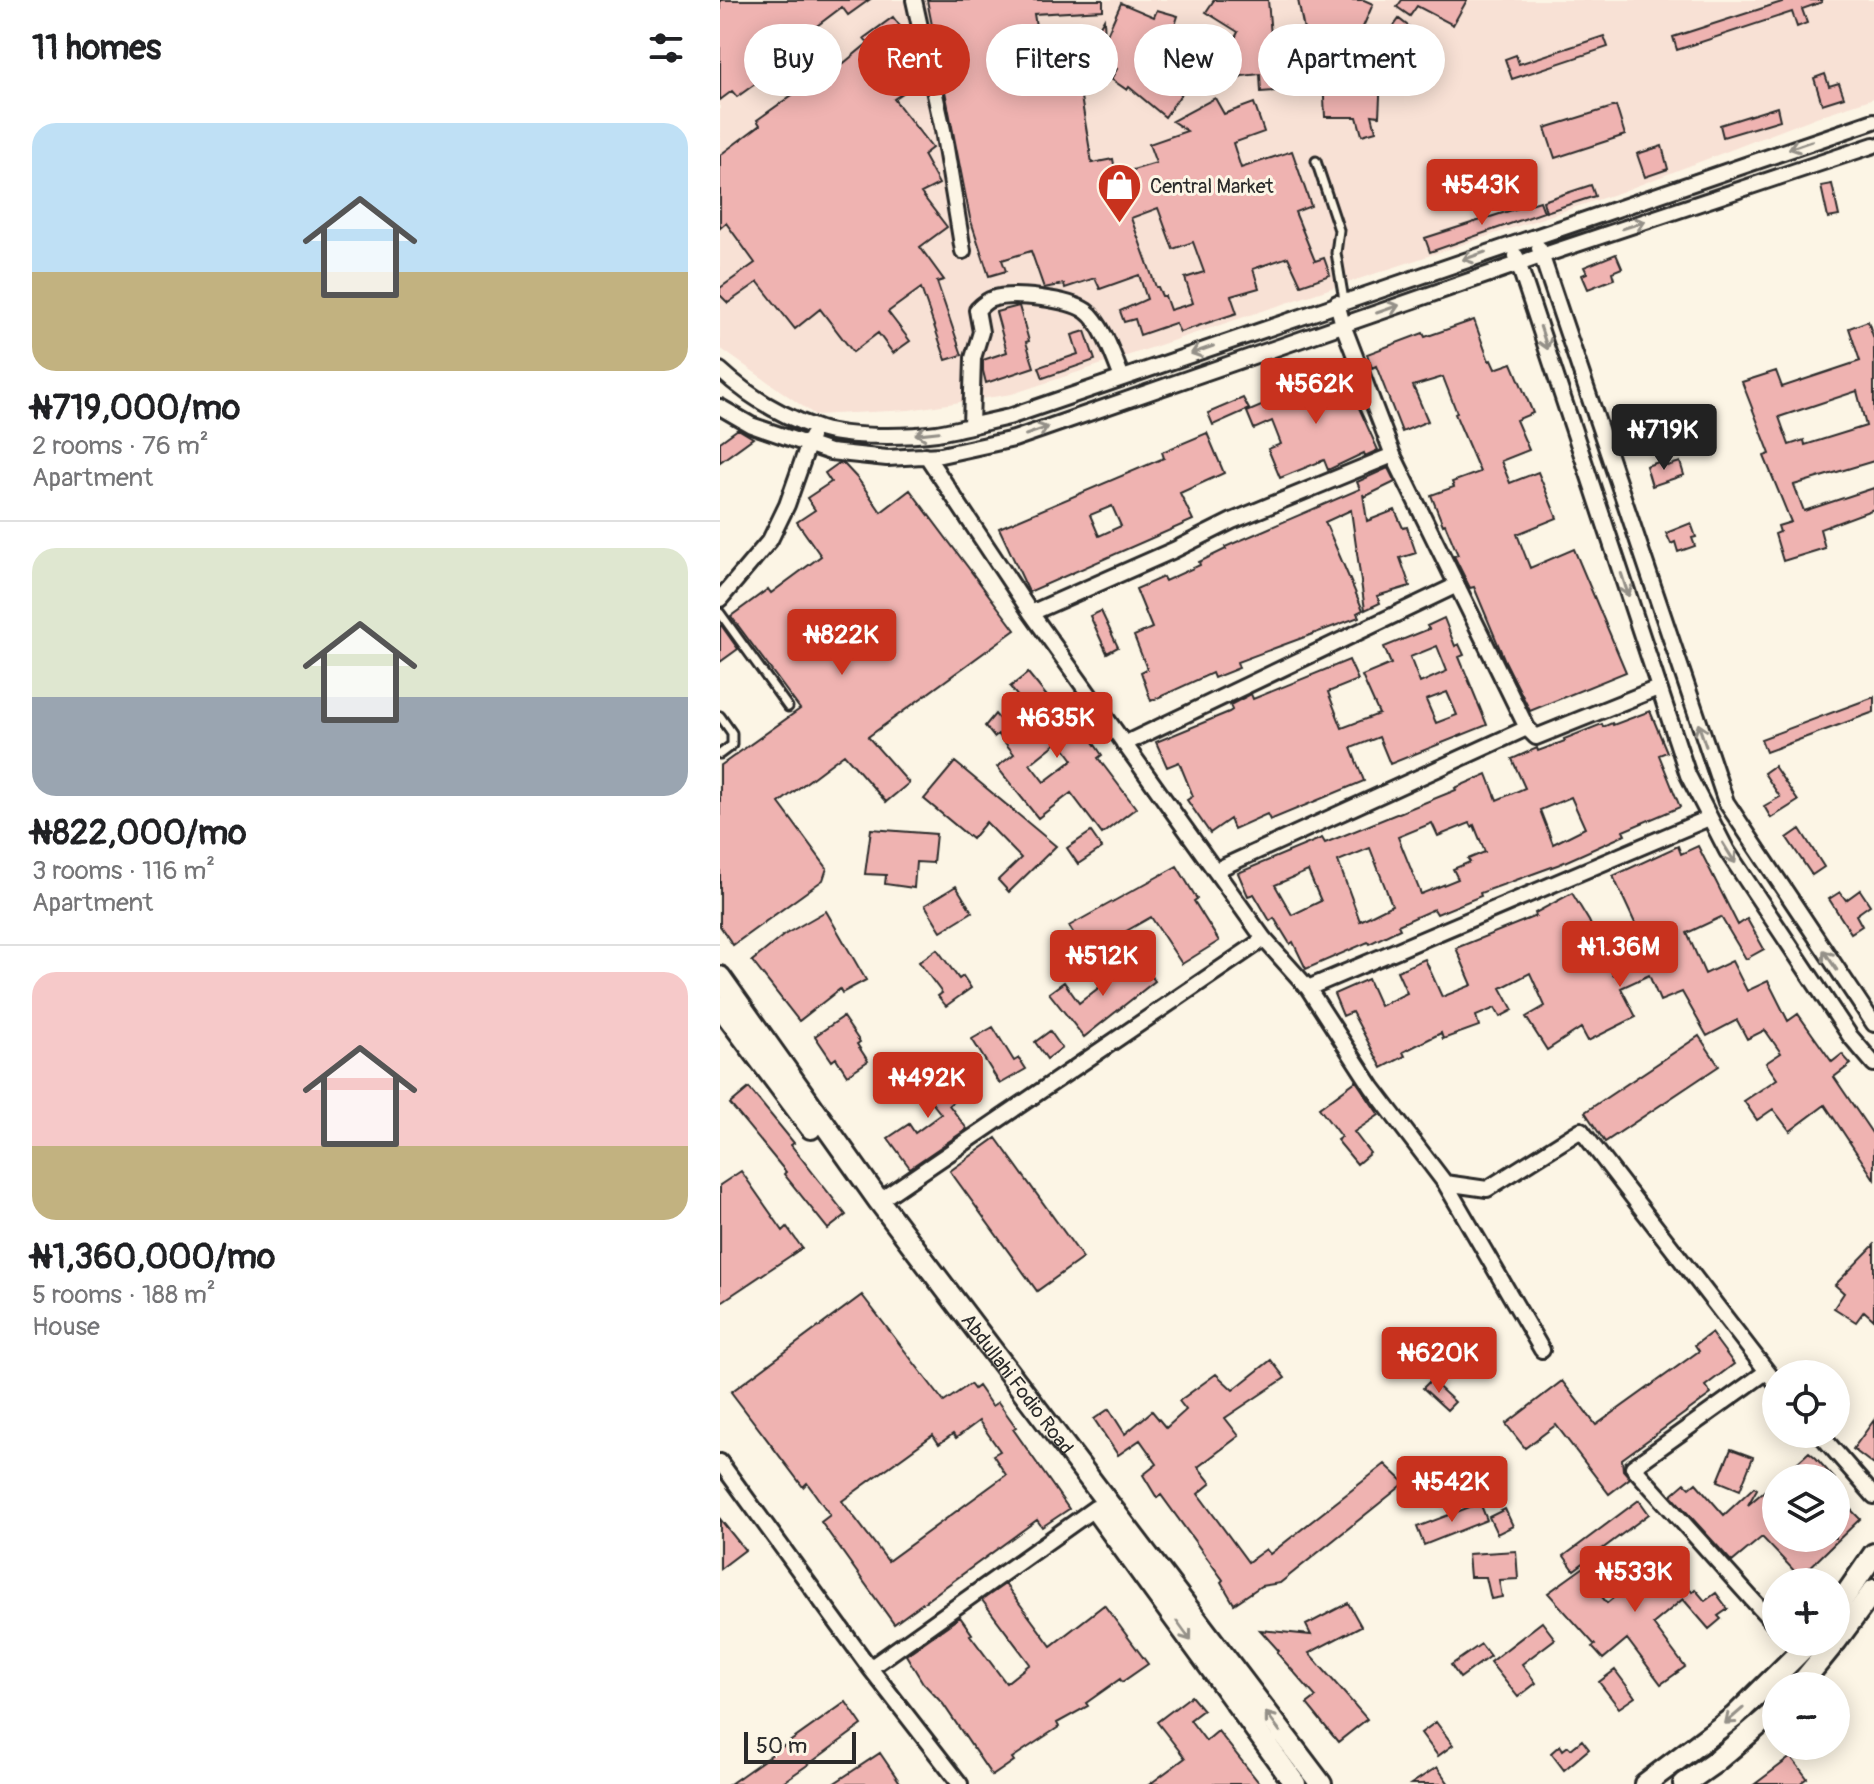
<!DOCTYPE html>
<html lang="en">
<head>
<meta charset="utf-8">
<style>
  body { margin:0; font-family:Pangolin,sans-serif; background:#f2f2f2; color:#202124; height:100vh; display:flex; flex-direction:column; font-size:30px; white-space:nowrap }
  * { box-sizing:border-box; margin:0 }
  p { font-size:26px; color:#757577 }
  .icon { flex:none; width:44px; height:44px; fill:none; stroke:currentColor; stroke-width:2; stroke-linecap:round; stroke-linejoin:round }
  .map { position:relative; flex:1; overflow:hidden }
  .side { display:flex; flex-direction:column; background:#fff; width:720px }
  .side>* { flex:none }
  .hud { position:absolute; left:24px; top:24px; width:760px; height:72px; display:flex; gap:16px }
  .buttons { position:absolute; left:1042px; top:1360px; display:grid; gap:16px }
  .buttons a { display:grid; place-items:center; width:88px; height:88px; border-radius:50%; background:#fff; box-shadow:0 4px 20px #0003; font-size:40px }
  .scale { position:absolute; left:24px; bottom:20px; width:112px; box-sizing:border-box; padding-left:8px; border:4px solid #2b2b2b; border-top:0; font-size:22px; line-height:28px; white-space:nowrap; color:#2b2b2b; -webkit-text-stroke:6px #fcf5e5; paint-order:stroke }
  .price { position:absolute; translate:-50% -68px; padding:0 18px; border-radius:8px; background:#c8321e; color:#fff; font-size:26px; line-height:52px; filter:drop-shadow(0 2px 4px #0008) }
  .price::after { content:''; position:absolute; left:50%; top:48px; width:24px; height:18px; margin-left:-12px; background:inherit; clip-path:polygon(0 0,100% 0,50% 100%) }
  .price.on { background:#222; color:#fff }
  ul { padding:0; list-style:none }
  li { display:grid; align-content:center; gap:16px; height:424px; padding:0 32px }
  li+li { border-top:2px solid #e0e0e0 }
  li span { display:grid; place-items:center; height:248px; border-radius:24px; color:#555 }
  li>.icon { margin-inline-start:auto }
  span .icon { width:144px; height:144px; fill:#fffc; stroke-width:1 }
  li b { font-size:34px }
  h2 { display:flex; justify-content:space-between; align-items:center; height:96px; padding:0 32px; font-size:34px }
  .pill { padding:0 28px; border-radius:36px; background:#fff; box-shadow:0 4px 20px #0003; font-size:28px; line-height:72px }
  .pill.on { background:#c8321e; color:#fff }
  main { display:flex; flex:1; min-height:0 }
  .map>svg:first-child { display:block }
  .built { fill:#f8e1d5 }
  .building { fill:#efb3b1; stroke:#2b2b2b; stroke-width:2; fill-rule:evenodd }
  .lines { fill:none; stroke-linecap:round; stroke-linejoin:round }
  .service-casing { stroke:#2b2b2b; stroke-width:13 }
  .minor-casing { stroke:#2b2b2b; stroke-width:20 }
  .secondary-casing { stroke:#2b2b2b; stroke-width:26 }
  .service { stroke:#fcf5e5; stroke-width:7 }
  .minor { stroke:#fcf5e5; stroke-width:14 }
  .secondary { stroke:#fcf5e5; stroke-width:20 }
  .oneway { stroke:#949088 }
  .labels { text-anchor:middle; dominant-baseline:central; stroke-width:6; stroke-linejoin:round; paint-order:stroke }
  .poi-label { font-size:20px; fill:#2b2b2b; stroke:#fcf5e5; text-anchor:start }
  .street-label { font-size:20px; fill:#2b2b2b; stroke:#fcf5e5 }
</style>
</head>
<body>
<main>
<section class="side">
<h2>11 homes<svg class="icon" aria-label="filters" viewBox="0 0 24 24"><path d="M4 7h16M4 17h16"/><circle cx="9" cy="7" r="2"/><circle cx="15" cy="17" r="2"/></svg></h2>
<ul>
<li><span style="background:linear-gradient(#bfe0f5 60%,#c2b280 0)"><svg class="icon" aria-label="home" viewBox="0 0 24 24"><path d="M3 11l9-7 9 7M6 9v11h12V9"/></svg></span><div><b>₦719,000/mo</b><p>2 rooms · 76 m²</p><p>Apartment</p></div></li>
<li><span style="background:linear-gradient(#dfe7d0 60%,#9aa5b1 0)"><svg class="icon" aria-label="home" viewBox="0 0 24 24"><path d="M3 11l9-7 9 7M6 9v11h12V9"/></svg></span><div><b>₦822,000/mo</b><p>3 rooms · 116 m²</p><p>Apartment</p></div></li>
<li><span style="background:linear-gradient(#f6c9c9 70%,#c2b280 0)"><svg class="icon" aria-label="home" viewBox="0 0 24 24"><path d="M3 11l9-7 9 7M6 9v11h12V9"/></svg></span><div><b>₦1,360,000/mo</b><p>5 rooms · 188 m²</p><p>House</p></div></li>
</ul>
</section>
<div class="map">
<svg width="1154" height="1784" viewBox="0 0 1154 1784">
  <rect width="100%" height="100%" fill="#fcf5e5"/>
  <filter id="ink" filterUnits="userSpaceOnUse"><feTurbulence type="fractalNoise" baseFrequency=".0125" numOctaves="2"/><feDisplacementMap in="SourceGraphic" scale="16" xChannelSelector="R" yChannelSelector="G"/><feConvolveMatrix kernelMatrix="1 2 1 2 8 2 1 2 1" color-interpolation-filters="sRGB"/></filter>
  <g filter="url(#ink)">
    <path class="built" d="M0 0H1154V98L1099 116 901 192 292 394 189 410 95 415 0 348Z"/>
    <path class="building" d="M0 0H149L128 15 122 7 57 56 64 63 17 97 12 91 0 100Z
      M207 0H383V10L314 14 319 44 376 33 384 19 385 39 401 3 434 17 437 10 458 16 435 88 463 47 474 38 488 56 445 117 409 87 407 90 391 79 397 69 363 44 370 89 360 91 372 163 393 159 396 175 436 163 429 144 467 131 452 121 495 98 504 114 534 103 544 132 513 143 521 168 572 151 591 206 575 212 595 261 604 258 610 275 581 285 568 257 533 269 539 288 511 296 517 313 460 332 455 323 420 335 415 319 404 322 400 311 427 299 419 275 380 289 375 278 345 288 344 284 324 288 311 251 282 260 286 271 269 276 250 218ZM438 208 453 249 473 242 484 272 465 278 473 303 450 310 445 296H442L438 287H436L411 218Z
      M494 0H548L553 59 577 57 576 52 588 50 578 0H644L653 4 624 71 630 75 661 31 668 34 679 19 718 49 707 64 701 60 671 79 661 78 659 116 652 115 656 131 642 135 637 117H605L603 79 570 82V90L541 92 540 74 522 76 508 86 490 62 517 42 514 40 518 32 486 12Z
      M682 0H747L733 25 697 6 690 16 677 7Z
      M1068 0H1102V2L1082 9 1087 23 1077 27 1072 12 957 50 953 37Z
      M173 17 186 34 173 43 201 81 174 99 212 148 203 155 219 184 201 193 227 227 200 247 224 280 217 282 242 355 226 360 201 288 168 312 190 341 173 353 158 333 133 352 100 309 75 329 38 282 8 303 0 295V288L35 263 6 223 0 228V155L40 125 37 120 82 88 85 92 119 67 148 43 144 38Z
      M884 36 888 47 792 79 785 59 796 55 799 64Z
      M1105 74 1109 86 1119 83 1124 97 1102 104 1094 78Z
      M896 106 905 135 835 158 825 128Z
      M1057 107 1060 120 1003 137 1000 125Z
      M942 146 948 169 925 177 917 154Z
      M1112 184 1119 216 1108 218 1101 186Z
      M871 185 875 196 826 212 823 201Z
      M820 201 824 212 710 252 705 238Z
      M896 254 902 268 892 272 894 279 868 289 862 275 867 273 864 267Z
      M299 306 309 341 306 342 314 367 266 383 263 371V360L287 352 276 312Z
      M754 320 769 361 771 360 775 369 792 363 813 413 796 420 809 450 781 461 790 483 818 472 837 518 797 534 810 568 854 549 906 672 810 711 785 661 754 587 750 588 734 556 738 555 725 524 723 525 711 495 734 487 732 482 760 472 735 414 737 413 723 377 693 386 708 421 682 432 656 366 652 368 647 354 703 333 705 337Z
      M1148 321 1154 339V461L1074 485 1084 511 1154 488V509L1100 529 1105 548 1063 561 1055 534 1060 532 1058 526 1071 522 1044 456 1050 454 1022 382 1056 371 1062 387 1140 361 1129 328ZM1137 391 1146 426 1085 445 1084 440 1069 445 1059 417Z
      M365 331 375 360 323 378 319 367 358 354 352 335Z
      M612 376 615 382 631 376 639 397 635 399 658 450 645 456 644 453 608 470 604 460 560 478 548 449 561 444 552 421 534 429 527 412Z
      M523 398 529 409 493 425 488 413Z
      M18 429 33 438 0 462V442Z
      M487 433 504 473 460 493 473 520 309 592 279 528 444 458 442 452ZM392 506 401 526 379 536 370 515Z
      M945 460 947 466 960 462 964 475 932 486 926 466Z
      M119 463 124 464 138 479 161 512 190 490 295 630 148 737 189 783 166 802 124 754 59 803 107 868 103 880 13 945 0 926V766L80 709 11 616 48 589 51 593 101 556 77 522 95 510 87 498 111 482 105 473Z
      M668 468 675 482 644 497 643 494 647 521 675 510 683 528 687 527 696 553 680 558 690 586 657 596 660 603 645 610 631 510 605 522 643 610 637 613 639 617 517 662 519 668 494 678 492 673 431 701 421 672 427 669 414 636 432 628 416 589 443 577 445 581 480 565 479 562 506 549 505 547 640 489 637 482Z
      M971 523 976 537 972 538 975 546 958 552 955 542 951 544 946 533Z
      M381 611 398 647 387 653 370 616Z
      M724 618 735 646 739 644 744 655 739 657 767 725 670 764 659 737 631 748 644 781 550 820 547 814 514 829 510 819 490 833 467 800 473 796 459 762 447 767 436 742 509 712 512 710 510 705 531 694 533 699 629 660 638 680 608 692 622 728 659 714 642 676 671 664 664 647 709 629 707 626ZM717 646 727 671 700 683 690 657ZM727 692 737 715 716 723 706 700Z
      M1 625 18 649 0 662V626Z
      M308 673 343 716 351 710 382 755 378 758 416 808 382 834 351 793 318 818 277 767 294 754 278 734 274 737 265 726 275 714 285 726 307 708 290 687ZM339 741 353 760 324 782 310 764Z
      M1154 697V712L1046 752 1041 739Z
      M930 711 947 752 939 755 960 807 903 831 905 835 840 864 760 893 761 896 717 914 714 909 678 925 680 929 649 944 648 942 586 969 573 942 570 944 554 918 550 921 534 894 528 896 518 873 602 838 605 843 736 790 735 788 767 774 777 800 805 788 792 759 817 748 818 751 845 741 844 739 882 724 883 727 892 723 893 725ZM851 797 865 828 833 844 820 810ZM712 823 718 836 750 823 752 827 754 825 765 852 748 859 750 862 733 869 738 879 701 894 678 837ZM650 848 672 905 640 921 618 861ZM588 871 601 901 572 915 555 885Z
      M235 762 336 846 289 892 278 880 301 858 266 822 252 839 204 799Z
      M1054 766 1078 801 1051 818 1044 806 1060 797 1044 773Z
      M151 829 216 834 213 863 196 862 194 888 165 884 166 875 145 874Z
      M1080 829 1104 867 1092 875 1067 838Z
      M371 832 382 848 358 864 347 848Z
      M958 846 961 854 978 846 1018 925 1027 919 1044 949 1026 959 1001 917 967 933 985 974 1012 961 1027 991 1048 981 1068 1021 1078 1014 1112 1062 1122 1054 1131 1064 1114 1077 1154 1136V1179L1105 1105 1070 1131 1053 1109 1037 1120 1024 1101 1057 1079 1046 1063 1061 1053 1045 1030 1027 1039 1017 1020 987 1036 962 992 940 1001 929 975 901 988 916 1017 868 1041 861 1028 827 1050 806 1017 825 1006 810 973 781 988 793 1010 780 1017 775 1008 756 1016 759 1026 723 1039 721 1033 683 1052 685 1056 662 1068 632 1012 623 1016 614 994 648 979 660 1006 687 993 677 971 705 959 722 997 752 985 736 948 816 916 815 913 852 893 869 921 893 975 919 963 916 957 928 951 893 876Z
      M457 866 477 899 474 901 499 941 462 964 431 917 366 954 349 926Z
      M236 886 252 912 221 931 205 905Z
      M1140 890 1150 905 1136 915 1142 926 1131 933 1109 899 1120 892 1126 900Z
      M106 911 146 980 122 993 120 989 79 1021 32 961 64 935Z
      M217 949 239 979 243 976 251 988 226 1006 218 996 222 993 199 962Z
      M417 958 435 981 364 1037 329 993 344 982 359 1003Z
      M123 1017 140 1042 137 1044 148 1061 127 1075 116 1058 112 1061 95 1036Z
      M273 1027 294 1061 299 1058 306 1069 280 1084 252 1039Z
      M330 1031 342 1048 327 1059 315 1042Z
      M979 1036 999 1066 885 1142 865 1112Z
      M201 1058 234 1101 229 1105 247 1129 190 1168 168 1138 189 1124 195 1133 221 1114 186 1070Z
      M636 1081 659 1115 634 1132 650 1153 637 1164 617 1140 621 1137 599 1108Z
      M29 1088 74 1143 71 1145 126 1215 108 1229 64 1174 66 1172 10 1104Z
      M276 1138 363 1258 317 1291 230 1171Z
      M21 1171 63 1231 67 1227 82 1248 0 1303V1185Z
      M1154 1245V1320L1144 1311 1136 1322 1114 1308 1124 1293 1115 1285Z
      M142 1295 224 1402 250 1384 254 1389 258 1386 272 1406 278 1402 296 1427 293 1429 349 1509 322 1527 317 1520 174 1624 101 1522 110 1515 87 1483 83 1487 11 1392ZM259 1421 280 1451 273 1455 286 1475 168 1561 122 1501 213 1435 219 1444 233 1434 236 1438Z
      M991 1333 1014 1364 985 1386 991 1394 902 1459 903 1470 910 1478 889 1494 836 1425 805 1448 786 1424 842 1381 876 1425 979 1351 975 1345Z
      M551 1360 565 1378 505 1418 519 1436 478 1467 491 1483 478 1494 528 1562 546 1549 550 1554 665 1464 685 1483 560 1583 541 1586 514 1604 501 1582 503 1580 441 1495 437 1498 423 1475 437 1464 420 1440 398 1455 374 1419 389 1409 405 1434 432 1411 446 1428 466 1410 459 1401 496 1374 513 1390Z
      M711 1380 735 1402 727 1410 703 1388Z
      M1154 1420V1465L1133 1449Z
      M1011 1449 1033 1457 1020 1490 998 1481Z
      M1089 1452 1096 1458 1114 1478H1099L1078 1462Z
      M1056 1481V1538H1116V1494L1140 1519 1080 1577 1042 1537 1012 1562 951 1495 965 1483 970 1488 976 1483 1004 1515 1034 1487 1037 1489 1028 1505Z
      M919 1500 929 1514 854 1570 844 1556Z
      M760 1503 767 1520 704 1545 697 1527Z
      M785 1509 793 1526 777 1534 769 1517Z
      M0 1519 25 1550 0 1569Z
      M796 1551 798 1579 779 1580 782 1597 771 1599 766 1577H750L748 1554Z
      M942 1557 972 1592 975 1589 985 1601 996 1593 1008 1609 998 1616 1001 1619 989 1629 963 1599 933 1624 965 1667 941 1684 907 1639 883 1659 872 1647 875 1645 828 1593 864 1567 873 1578 869 1581 887 1603Z
      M285 1584 331 1646 384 1605 428 1664 402 1682 400 1679 366 1703 368 1706 337 1723 339 1727 292 1758 294 1761 272 1776 223 1704 203 1683 186 1655 240 1617 252 1634 250 1635 286 1683 310 1664 262 1600Z
      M628 1603 641 1626 589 1653 647 1719 618 1742 587 1704 596 1697 557 1653 559 1651 540 1630 591 1635 586 1625Z
      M822 1622 835 1639 802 1664 816 1683 798 1697 770 1662Z
      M761 1644 770 1656 740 1678 731 1665Z
      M895 1670 915 1697 899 1708 879 1682Z
      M471 1696 483 1710 470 1720 486 1741 498 1731 540 1784H430L465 1758 437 1722Z
      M126 1702 142 1725 89 1764 60 1784H10Z
      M716 1722 733 1745 718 1756 701 1733Z
      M862 1740 869 1749 844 1770 831 1753 840 1745 843 1750 848 1746 851 1749Z
      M160 1753 181 1784H113Z
      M1071 1757 1087 1778 1079 1784H1035Z
      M717 1767 729 1784H691Z"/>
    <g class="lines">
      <defs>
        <path id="service" d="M596 161 619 230 616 253 624 300
          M0 613 68 707
          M0 716 12 733V745L0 754"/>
        <path id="minor" d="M194 0 223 130 243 251
          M819 248 1006 802 1154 1024
          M796 256 968 775 1007 851 1130 1036 1154 1064
          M617 303 623 325 673 455 807 728 816 737 938 688
          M0 370C28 396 64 417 100 429 129 438 187 437 217 433 241 429 265 422 289 417L1154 121
          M0 407 31 425 110 452 167 458 221 455 294 439 821 256 1154 145
          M251 425 253 358 261 332 257 310C261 306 267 300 272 299 292 292 349 299 366 311 382 322 395 360 402 378
          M206 455 311 613 544 939 588 988 652 1087 725 1183 767 1189 861 1130 1056 1383
          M0 599 50 540 67 505 91 437
          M311 613 454 550 512 521 673 455
          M404 744 735 586
          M496 870 807 728
          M588 988 989 818
          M725 1183 822 1350
          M159 1201 544 939
          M1046 1372 913 1467 1056 1626
          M1100 1434 1154 1496
          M0 1462 150 1668 240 1784
          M150 1668 375 1508"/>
        <g id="secondary">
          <path id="s1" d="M0 977 159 1201 601 1784"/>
          <path d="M0 1006 91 1128"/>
          <path d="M378 1513 575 1784"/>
          <path d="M1116 1609 1154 1554"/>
          <path d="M1116 1641 1154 1590"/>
          <path d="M1079 1686 1115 1642"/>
          <path d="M925 1784 1014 1717 1090 1642"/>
          <path d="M964 1784 994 1763 1056 1710"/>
        </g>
      </defs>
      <use href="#service" class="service-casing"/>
      <use href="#minor" class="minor-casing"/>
      <use href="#secondary" class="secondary-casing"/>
      <use href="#service" class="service"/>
      <use href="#minor" class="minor"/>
      <use href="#secondary" class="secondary"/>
    </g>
    <defs><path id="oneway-shaft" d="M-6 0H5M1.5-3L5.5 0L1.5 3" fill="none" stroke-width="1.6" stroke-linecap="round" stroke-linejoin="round" transform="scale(2)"/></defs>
    <g class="oneway">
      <use href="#oneway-shaft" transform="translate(1080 145) rotate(161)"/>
      <use href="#oneway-shaft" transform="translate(914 225) rotate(-18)"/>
      <use href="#oneway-shaft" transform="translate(754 256) rotate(161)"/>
      <use href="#oneway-shaft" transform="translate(668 309) rotate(-19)"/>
      <use href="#oneway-shaft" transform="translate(824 338) rotate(72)"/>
      <use href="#oneway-shaft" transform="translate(482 350) rotate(161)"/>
      <use href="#oneway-shaft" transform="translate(317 431) rotate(-19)"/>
      <use href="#oneway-shaft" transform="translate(207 433) rotate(174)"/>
      <use href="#oneway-shaft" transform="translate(905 585) rotate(72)"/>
      <use href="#oneway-shaft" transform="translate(982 735) rotate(-109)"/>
      <use href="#oneway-shaft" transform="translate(1009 853) rotate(58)"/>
      <use href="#oneway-shaft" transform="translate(1110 960) rotate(-124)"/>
      <use href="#oneway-shaft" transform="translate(464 1631) rotate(54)"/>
      <use href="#oneway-shaft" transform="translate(1014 1716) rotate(139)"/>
      <use href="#oneway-shaft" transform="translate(553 1722) rotate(-127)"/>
    </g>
  </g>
  <defs>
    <symbol id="shop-pin" viewBox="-11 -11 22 30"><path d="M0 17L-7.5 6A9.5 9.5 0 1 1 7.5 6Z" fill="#c8321e" stroke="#fcf5e5"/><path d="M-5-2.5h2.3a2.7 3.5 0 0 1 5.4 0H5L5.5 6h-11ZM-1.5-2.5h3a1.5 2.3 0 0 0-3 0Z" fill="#fff"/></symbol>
  </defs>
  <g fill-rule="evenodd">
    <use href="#shop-pin" x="374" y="160" width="51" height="69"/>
  </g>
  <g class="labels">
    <g class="poi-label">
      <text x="430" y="186">Central Market</text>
    </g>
    <g class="street-label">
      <text stroke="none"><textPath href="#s1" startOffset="504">Abdullahi Fodio Road</textPath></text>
    </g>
  </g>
</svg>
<div class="buttons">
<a><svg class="icon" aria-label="locate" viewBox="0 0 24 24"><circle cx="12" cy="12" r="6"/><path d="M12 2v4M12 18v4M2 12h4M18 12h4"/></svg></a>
<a><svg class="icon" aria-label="layers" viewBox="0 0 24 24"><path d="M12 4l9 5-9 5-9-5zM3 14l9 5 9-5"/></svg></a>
<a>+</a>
<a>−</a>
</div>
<div class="scale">50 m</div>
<b class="price" style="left:762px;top:227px">₦543K</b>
<b class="price" style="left:596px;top:426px">₦562K</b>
<b class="price on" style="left:944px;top:472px">₦719K</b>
<b class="price" style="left:122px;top:677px">₦822K</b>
<b class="price" style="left:337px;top:760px">₦635K</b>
<b class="price" style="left:900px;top:989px">₦1.36M</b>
<b class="price" style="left:383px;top:998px">₦512K</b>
<b class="price" style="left:208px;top:1120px">₦492K</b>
<b class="price" style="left:719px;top:1395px">₦620K</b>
<b class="price" style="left:732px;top:1524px">₦542K</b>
<b class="price" style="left:915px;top:1614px">₦533K</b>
<div class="hud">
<a class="pill">Buy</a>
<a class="pill on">Rent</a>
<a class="pill">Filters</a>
<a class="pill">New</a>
<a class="pill">Apartment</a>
</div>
</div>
</main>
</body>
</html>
